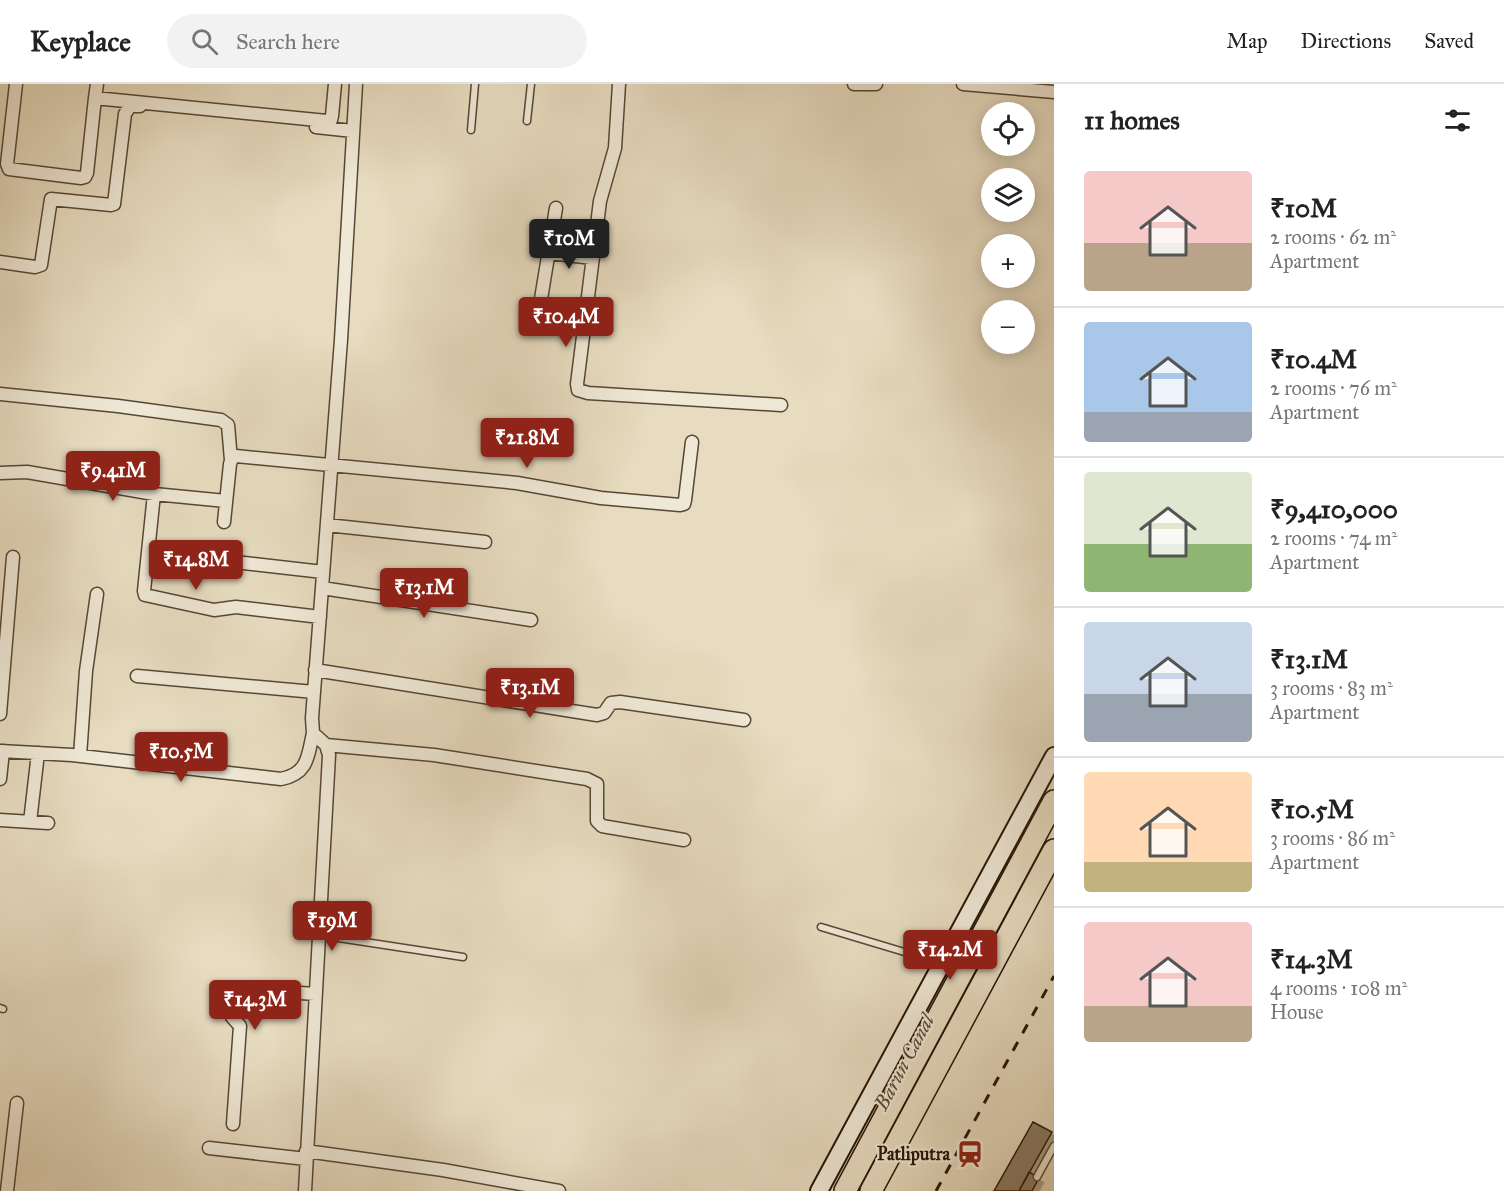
<!DOCTYPE html>
<html lang="en">
<head>
<meta charset="utf-8">
<style>
  body { margin:0; font-family:"IM FELL Great Primer",serif; background:#f2f2f2; color:#222; height:100vh; display:flex; flex-direction:column; font-size:22px; white-space:nowrap }
  * { box-sizing:border-box; margin:0 }
  p { font-size:20px; color:#767676 }
  .icon { flex:none; width:33px; height:33px; fill:none; stroke:currentColor; stroke-width:2; stroke-linecap:round; stroke-linejoin:round }
  .map { position:relative; flex:1; overflow:hidden }
  .side { display:flex; flex-direction:column; background:#fff; width:450px }
  .side>* { flex:none }
  .buttons { position:absolute; left:981px; top:18px; display:grid; gap:12px }
  .buttons a { display:grid; place-items:center; width:54px; height:54px; border-radius:50%; background:#fff; box-shadow:0 3px 15px #0003; font-size:30px }
  .price { position:absolute; translate:-50% -51px; padding:0 14px; border-radius:6px; background:#8f2418; color:#fff; font-size:20px; line-height:39px; filter:drop-shadow(0 2px 3px #0008) }
  .price::after { content:''; position:absolute; left:50%; top:36px; width:18px; height:14px; margin-left:-9px; background:inherit; clip-path:polygon(0 0,100% 0,50% 100%) }
  .price.current { background:#222; color:#fff }
  ul { padding:0; list-style:none }
  li { display:flex; align-items:center; gap:18px; height:150px; padding:0 30px }
  li+li { border-top:2px solid #e0e0e0 }
  li span { display:grid; place-items:center; flex:none; width:168px; height:120px; border-radius:6px; color:#555 }
  li>.icon { margin-inline-start:auto }
  span .icon { width:72px; height:72px; fill:#fffc; stroke-width:1 }
  li b { font-size:26px }
  h2 { display:flex; justify-content:space-between; align-items:center; height:72px; padding:0 30px; font-size:26px }
  header { display:flex; align-items:center; gap:36px; box-sizing:border-box; height:84px; padding:0 30px; background:#fff; border-bottom:2px solid #e0e0e0 }
  header strong { font-size:28px }
  nav { display:flex; gap:33px; margin-inline-start:auto; font-size:21px }
  .search { width:420px; height:54px; background:#f2f2f2; display:flex; align-items:center; gap:15px; box-sizing:border-box; padding:0 21px; border-radius:33px; color:#767676; font-size:22px }
  main { display:flex; flex:1; min-height:0 }
  .map>svg:first-child { display:block }
  .building { fill:#8b7c67; stroke:#271506; stroke-width:1.5; filter:url(#shadow) }
  .lines { fill:none; stroke-linecap:round; stroke-linejoin:round }
  .service-casing { stroke:#574734; stroke-width:9 }
  .minor-casing { stroke:#574734; stroke-width:15 }
  .secondary-casing { stroke:#271506; stroke-width:20 }
  .motorway-casing { stroke:#271506; stroke-width:24 }
  .service { stroke:#efe8d6; stroke-width:6 }
  .minor { stroke:#efe8d6; stroke-width:12 }
  .secondary { stroke:#efe8d6; stroke-width:16 }
  .motorway { stroke:#e7dcc0; stroke-width:21 }
  .rail { stroke:#271506; stroke-width:3; stroke-dasharray:10 10; stroke-linecap:butt }
  .labels { text-anchor:middle; dominant-baseline:central; stroke-width:4.5; stroke-linejoin:round; paint-order:stroke }
  .poi-label { font-size:18px; font-weight:bold; fill:#271506; stroke:#efe8d6; text-anchor:end }
  .water-label { font-size:20px; font-style:italic; fill:#5a4937; stroke:#efe8d6 }
</style>
</head>
<body>
<header>
<strong>Keyplace</strong>
<div class="search"><svg class="icon" aria-label="search" viewBox="0 0 24 24"><circle cx="10" cy="10" r="6"/><path d="M15 15l6 6"/></svg>Search here</div>
<nav><a>Map</a><a>Directions</a><a>Saved</a></nav>
</header>
<main>
<div class="map">
<svg width="1054" height="1107" viewBox="0 0 1054 1107">
  <defs>
    <filter id="shadow"><feDropShadow dx="4.5" dy="4.5" stdDeviation="0" flood-color="#0004"/></filter>
  </defs>
  <rect width="100%" height="100%" fill="#e7dcc0"/>
  <filter id="stains"><feTurbulence type="fractalNoise" baseFrequency=".00333" numOctaves="4"/><feColorMatrix values="0 0 0 0 .2 0 0 0 0 .09 0 0 0 0 .02 0 0 0 .5 -.17"/></filter>
  <radialGradient id="worn" r=".72"><stop offset=".6" stop-color="#630" stop-opacity="0"/><stop offset="1" stop-color="#630" stop-opacity=".3"/></radialGradient>
  <path class="building" d="M1033 1038 1052 1048 1019 1107H994Z
    M1029 1088 1039 1094 1032 1107H1019Z"/>
  <g class="lines">
    <defs>
      <path id="service" d="M527 37 531 0
        M471 46 475 0
        M821 843 941 879
        M319 851 463 873
        M0 924 3 925
        M1037 1093 1054 1062"/>
      <path id="minor" d="M16 0 7 80 9 85 81 94 85 93 87 89 95 14 327 37 331 36 332 32 335 0
        M619 0 615 64 600 117 577 300 578 306 588 309 781 321
        M854 0H876
        M963 0 1054 8
        M95 14 97 0
        M316 43 353 47
        M549 169 593 174
        M0 178 35 183 41 181 51 115 111 121 114 120 125 30 130 22H140
        M540 221 556 124
        M0 310 118 322 221 336 228 341 231 376
        M0 389 27 388 154 410 226 417
        M154 410 144 507 145 511 214 526 236 523 320 533
        M224 438 230 380 232 374 236 372 517 399 601 414 680 421 684 420 685 416 692 358
        M327 441 485 458
        M209 475 323 488
        M322 504 531 536
        M315 586 597 631 604 629 611 619 620 618 744 636
        M137 592 314 608
        M0 630 13 473
        M326 661 434 671 587 695 597 700V737L602 742 684 756
        M0 667 72 671 281 695C308 690 308 672 313 649
        M80 672 86 587 97 510
        M0 695 3 667
        M0 736 48 739
        M30 738 38 669
        M233 1040 240 942 232 933 235 908 243 905 315 910
        M209 1064 306 1075
        M306 1067 443 1086 559 1107
        M7 1107 17 1019
        M305 1107 329 671 326 661 313 649 312 634 341 256 356 0"/>
      <path id="secondary" d="M819 1107 1054 672"/>
      <path id="motorway" d="M845 1107 1054 717
        M871 1107 1054 766"/>
    </defs>
    <use href="#service" class="service-casing"/>
    <use href="#minor" class="minor-casing"/>
    <use href="#secondary" class="secondary-casing"/>
    <use href="#motorway" class="motorway-casing"/>
    <use href="#service" class="service"/>
    <use href="#minor" class="minor"/>
    <use href="#secondary" class="secondary"/>
    <use href="#motorway" class="motorway"/>
    <path class="rail" d="M936 1107 1054 892"/>
  </g>
  <defs>
    <symbol id="station-bare" viewBox="-9 -9 18 18"><path d="M-3-6H3Q5-6 5-4V2Q5 4 3 4L4.5 6H3L1.5 4h-3L-3 6H-4.5L-3 4Q-5 4-5 2V-4Q-5-6-3-6ZM-3.5-4v3h7v-3ZM-3.5 1v1.5H-2V1ZM2 1v1.5H3.5V1Z" fill="#8f2418" stroke="#efe8d6" stroke-width="2.5" paint-order="stroke"/></symbol>
  </defs>
  <g fill-rule="evenodd">
    <use href="#station-bare" x="951" y="1051" width="38" height="38"/>
  </g>
  <g class="labels">
    <g class="poi-label">
      <text x="950" y="1070">Patliputra</text>
    </g>
    <g class="water-label">
      <text transform="translate(904 978) rotate(-62)">Barun Canal</text>
    </g>
  </g>
  <rect width="100%" height="100%" filter="url(#stains)"/>
  <rect width="100%" height="100%" fill="url(#worn)"/>
</svg>
<div class="buttons">
<a><svg class="icon" aria-label="locate" viewBox="0 0 24 24"><circle cx="12" cy="12" r="6"/><path d="M12 2v4M12 18v4M2 12h4M18 12h4"/></svg></a>
<a><svg class="icon" aria-label="layers" viewBox="0 0 24 24"><path d="M12 4l9 5-9 5-9-5zM3 14l9 5 9-5"/></svg></a>
<a>+</a>
<a>−</a>
</div>
<b class="price current" style="left:569px;top:186px">₹10M</b>
<b class="price" style="left:566px;top:264px">₹10.4M</b>
<b class="price" style="left:527px;top:385px">₹21.8M</b>
<b class="price" style="left:113px;top:418px">₹9.41M</b>
<b class="price" style="left:196px;top:507px">₹14.8M</b>
<b class="price" style="left:424px;top:535px">₹13.1M</b>
<b class="price" style="left:530px;top:635px">₹13.1M</b>
<b class="price" style="left:181px;top:699px">₹10.5M</b>
<b class="price" style="left:332px;top:868px">₹19M</b>
<b class="price" style="left:950px;top:897px">₹14.2M</b>
<b class="price" style="left:255px;top:947px">₹14.3M</b>
</div>
<section class="side">
<h2>11 homes<svg class="icon" aria-label="filters" viewBox="0 0 24 24"><path d="M4 7h16M4 17h16"/><circle cx="9" cy="7" r="2"/><circle cx="15" cy="17" r="2"/></svg></h2>
<ul>
<li><span style="background:linear-gradient(#f6c9c9 60%,#b9a48a 0)"><svg class="icon" aria-label="home" viewBox="0 0 24 24"><path d="M3 11l9-7 9 7M6 9v11h12V9"/></svg></span><div><b>₹10M</b><p>2 rooms · 62 m²</p><p>Apartment</p></div></li>
<li><span style="background:linear-gradient(#a9c7e8 75%,#9aa5b1 0)"><svg class="icon" aria-label="home" viewBox="0 0 24 24"><path d="M3 11l9-7 9 7M6 9v11h12V9"/></svg></span><div><b>₹10.4M</b><p>2 rooms · 76 m²</p><p>Apartment</p></div></li>
<li><span style="background:linear-gradient(#dfe7d0 60%,#8fb573 0)"><svg class="icon" aria-label="home" viewBox="0 0 24 24"><path d="M3 11l9-7 9 7M6 9v11h12V9"/></svg></span><div><b>₹9,410,000</b><p>2 rooms · 74 m²</p><p>Apartment</p></div></li>
<li><span style="background:linear-gradient(#c9d6e8 60%,#9aa5b1 0)"><svg class="icon" aria-label="home" viewBox="0 0 24 24"><path d="M3 11l9-7 9 7M6 9v11h12V9"/></svg></span><div><b>₹13.1M</b><p>3 rooms · 83 m²</p><p>Apartment</p></div></li>
<li><span style="background:linear-gradient(#ffd9b3 75%,#c2b280 0)"><svg class="icon" aria-label="home" viewBox="0 0 24 24"><path d="M3 11l9-7 9 7M6 9v11h12V9"/></svg></span><div><b>₹10.5M</b><p>3 rooms · 86 m²</p><p>Apartment</p></div></li>
<li><span style="background:linear-gradient(#f6c9c9 70%,#b9a48a 0)"><svg class="icon" aria-label="home" viewBox="0 0 24 24"><path d="M3 11l9-7 9 7M6 9v11h12V9"/></svg></span><div><b>₹14.3M</b><p>4 rooms · 108 m²</p><p>House</p></div></li>
</ul>
</section>
</main>
</body>
</html>
